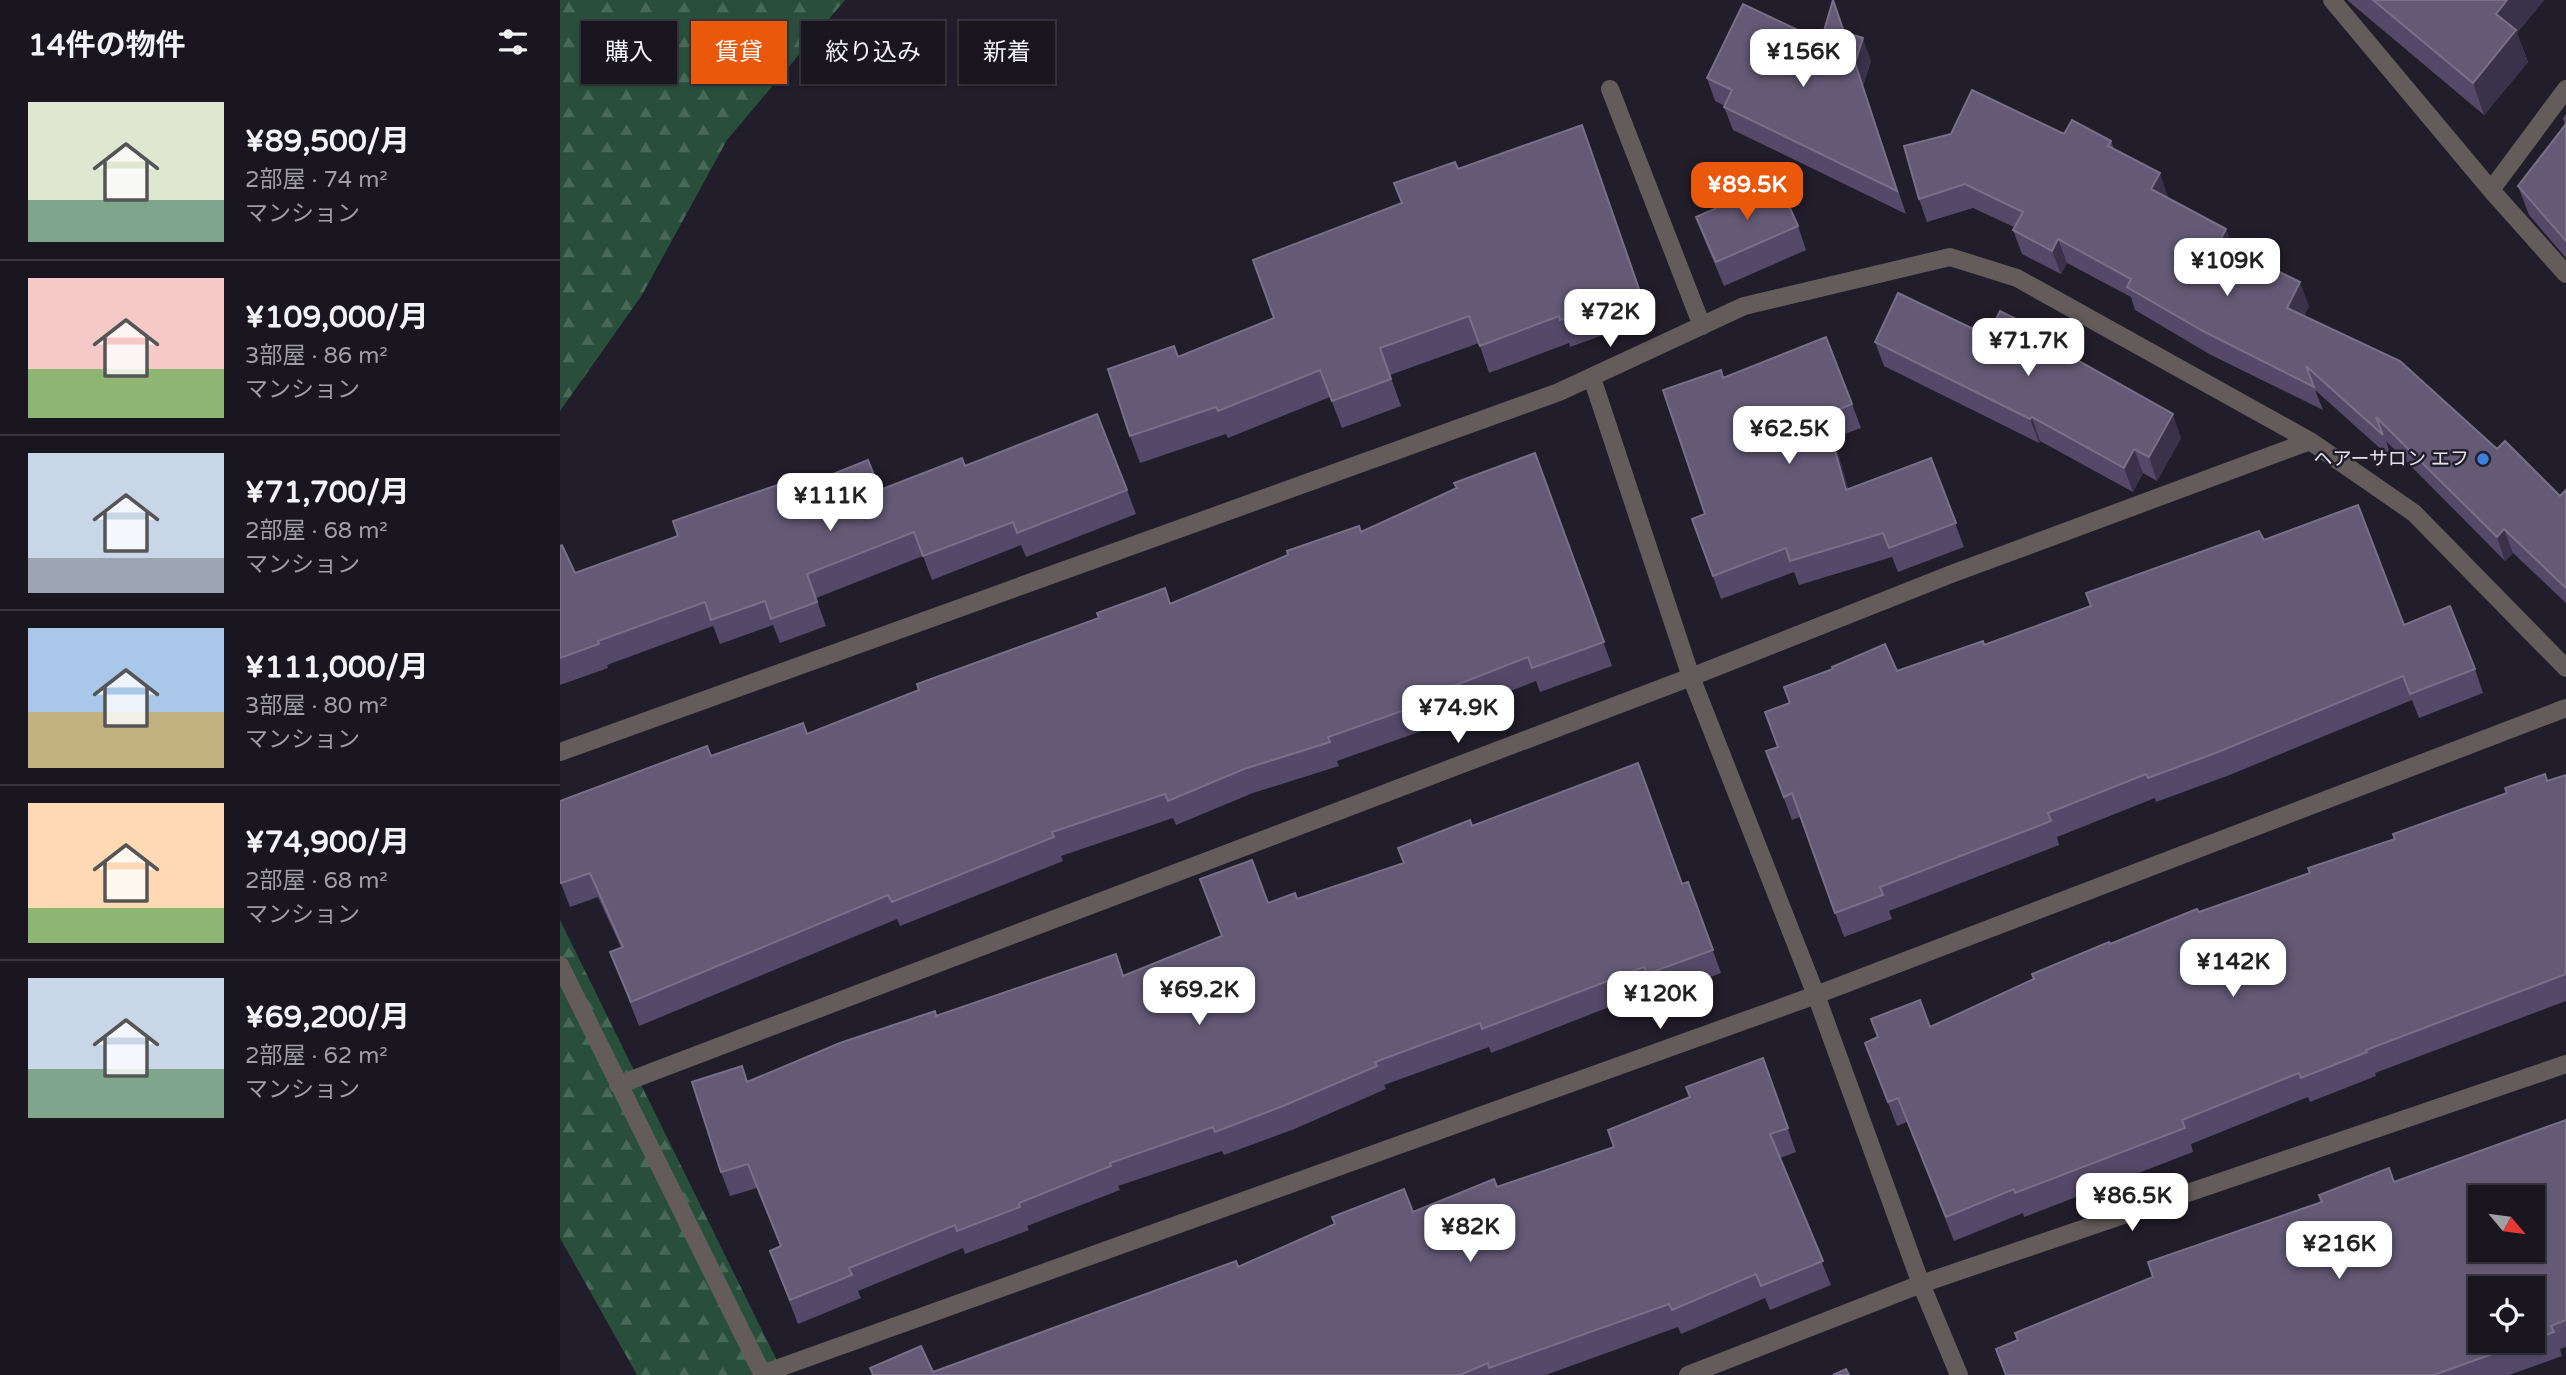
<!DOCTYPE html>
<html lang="ja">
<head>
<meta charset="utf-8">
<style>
  body { margin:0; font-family:"Varela Round","Noto Sans JP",sans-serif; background:#231f29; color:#f1f3f6; height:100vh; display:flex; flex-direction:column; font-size:26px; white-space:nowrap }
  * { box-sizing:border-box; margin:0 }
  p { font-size:23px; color:#9f9fa5 }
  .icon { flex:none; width:38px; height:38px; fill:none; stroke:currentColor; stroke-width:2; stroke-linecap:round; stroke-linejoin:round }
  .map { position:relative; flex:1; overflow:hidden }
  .details { display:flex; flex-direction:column; background:#1a1620; width:560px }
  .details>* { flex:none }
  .top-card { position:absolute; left:21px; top:21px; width:665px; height:63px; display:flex; gap:14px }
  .needle { width:46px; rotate:119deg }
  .tools { position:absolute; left:1908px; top:1185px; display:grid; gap:14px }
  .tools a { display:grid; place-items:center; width:77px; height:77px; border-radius:0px; background:#1a1620; box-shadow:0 2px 5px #0004,0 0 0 2px #38353e; font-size:35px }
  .price { position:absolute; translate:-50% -60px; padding:0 16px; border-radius:14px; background:#fff; color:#222; font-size:23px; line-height:46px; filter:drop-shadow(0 2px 4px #0008) }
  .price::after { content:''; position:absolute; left:50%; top:42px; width:21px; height:16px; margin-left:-10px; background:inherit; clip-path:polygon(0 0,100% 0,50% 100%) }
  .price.on { background:#ea580c; color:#fff }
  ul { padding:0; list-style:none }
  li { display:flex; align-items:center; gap:21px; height:175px; padding:0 28px }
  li+li { border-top:2px solid #38353e }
  li span { display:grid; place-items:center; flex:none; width:196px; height:140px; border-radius:0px; color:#555 }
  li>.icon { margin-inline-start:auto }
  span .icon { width:84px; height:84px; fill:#fffc; stroke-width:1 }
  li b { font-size:30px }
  h2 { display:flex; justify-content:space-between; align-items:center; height:84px; padding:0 28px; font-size:30px }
  .chip { padding:0 24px; border-radius:0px; background:#1a1620; box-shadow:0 2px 5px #0004,0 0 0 2px #38353e; font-size:24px; line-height:63px }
  .chip.on { background:#ea580c; color:#fff }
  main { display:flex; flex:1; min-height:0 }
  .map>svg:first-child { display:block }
  .forest { fill:url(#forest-firs) }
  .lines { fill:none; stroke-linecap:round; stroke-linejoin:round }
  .lane { stroke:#645c5a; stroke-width:18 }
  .street { stroke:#645c5a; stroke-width:18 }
  .wall { fill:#554969; fill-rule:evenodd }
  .shaded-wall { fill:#3a314a }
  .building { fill:#645a76; stroke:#786f88; stroke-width:2; fill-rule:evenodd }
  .shop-dot { fill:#3f7fe0; stroke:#221d2a; stroke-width:2.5 }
  .labels { text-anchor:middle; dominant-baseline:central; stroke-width:5; stroke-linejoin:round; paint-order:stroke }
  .poi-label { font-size:19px; fill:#e3e0e9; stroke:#221d2a; text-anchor:end }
</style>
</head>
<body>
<main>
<section class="details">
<h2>14件の物件<svg class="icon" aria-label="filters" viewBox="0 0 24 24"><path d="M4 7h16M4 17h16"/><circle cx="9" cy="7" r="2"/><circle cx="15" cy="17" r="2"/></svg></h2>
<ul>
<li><span style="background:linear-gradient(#dfe7d0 70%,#7fa58c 0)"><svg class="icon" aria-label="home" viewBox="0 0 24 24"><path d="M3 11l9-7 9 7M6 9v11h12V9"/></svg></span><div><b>¥89,500/月</b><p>2部屋 · 74 m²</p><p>マンション</p></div></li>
<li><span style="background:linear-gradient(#f6c9c9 65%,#8fb573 0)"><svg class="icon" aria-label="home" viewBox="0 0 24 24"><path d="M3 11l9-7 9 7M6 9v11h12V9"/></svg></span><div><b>¥109,000/月</b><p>3部屋 · 86 m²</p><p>マンション</p></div></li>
<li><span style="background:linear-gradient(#c9d6e8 75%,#9aa5b1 0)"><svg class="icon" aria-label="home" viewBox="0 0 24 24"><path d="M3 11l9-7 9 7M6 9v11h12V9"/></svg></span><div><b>¥71,700/月</b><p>2部屋 · 68 m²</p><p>マンション</p></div></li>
<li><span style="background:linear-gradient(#a9c7e8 60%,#c2b280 0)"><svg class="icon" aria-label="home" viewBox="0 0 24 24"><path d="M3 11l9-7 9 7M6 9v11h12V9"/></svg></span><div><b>¥111,000/月</b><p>3部屋 · 80 m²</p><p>マンション</p></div></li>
<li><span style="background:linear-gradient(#ffd9b3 75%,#8fb573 0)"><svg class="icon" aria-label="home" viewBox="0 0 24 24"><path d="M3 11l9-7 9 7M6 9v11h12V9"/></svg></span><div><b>¥74,900/月</b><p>2部屋 · 68 m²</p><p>マンション</p></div></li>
<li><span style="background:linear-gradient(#c9d6e8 65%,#7fa58c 0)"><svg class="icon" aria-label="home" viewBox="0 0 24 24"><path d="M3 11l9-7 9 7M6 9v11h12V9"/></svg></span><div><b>¥69,200/月</b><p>2部屋 · 62 m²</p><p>マンション</p></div></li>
</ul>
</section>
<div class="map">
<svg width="2006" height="1375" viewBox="0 0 2006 1375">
  <defs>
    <pattern id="forest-firs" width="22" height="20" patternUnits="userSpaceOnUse" patternTransform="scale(1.75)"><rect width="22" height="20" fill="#294f3c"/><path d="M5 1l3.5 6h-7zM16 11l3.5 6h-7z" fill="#486858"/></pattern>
  </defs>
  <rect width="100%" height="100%" fill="#221d2a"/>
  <path class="forest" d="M0 0H285L167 140 82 295 0 411Z
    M0 920 224 1375H77L0 1238Z"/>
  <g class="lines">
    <path class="lane" d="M1050 89 1142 326"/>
    <path class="street" d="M1772 0 1931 190 2006 274
      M1931 190 2006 89
      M1032 378 1131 677 1256 995 1361 1284 1399 1375
      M0 752 999 392 1184 306 1390 257 1457 278 1750 441 1854 513 2006 668
      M0 965 203 1375
      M58 1085 1131 677 1394 573 1750 441
      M202 1374 1256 995 2006 708
      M1128 1375 1361 1284 2006 1064"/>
  </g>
  <path class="wall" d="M1787 0H1984L1957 33 1968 62 1924 115Z
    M1285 32 1311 61 1303 86 1346 214 1173 130 1164 107 1165 106 1155 101 1147 78Z
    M2006 114V258L1969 215 1958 186 2005 125 2003 118Z
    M1022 125 1090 318 1010 347 1009 343 929 373 919 343 830 375 841 406 782 428 770 397 668 438 666 434 580 463 570 436 618 356 714 318 841 203 898 169Z
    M1504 134 1551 141 1554 149 1608 197V198L1666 229 1673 249 1749 306 1744 316 1937 449 2000 496 2006 490V603L1953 553 1945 561 1826 441 1832 459 1755 390 1763 410 1651 355 1575 310 1571 297 1507 263 1501 274 1462 254 1453 230 1454 227 1413 208 1367 222 1359 199Z
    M1136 217 1238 226 1246 250 1164 286 1145 241Z
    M1428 336 1511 356 1621 438 1597 481 1583 473 1573 492 1480 441 1479 443 1324 366 1315 342Z
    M1163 378 1292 404 1301 428 1274 438 1288 489 1371 458 1404 547 1338 572 1332 557 1239 585 1234 572 1161 599 1132 519 1145 514Z
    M975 453 1052 666 980 692 976 681 872 722 873 727 777 761 779 766 693 793 616 825 613 818 501 856 503 861 340 926 337 919 79 1026 50 952 61 947 38 897 10 907 0 881 151 756 247 734 610 604 801 532Z
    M238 488 320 490H567L576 514 466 557 461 545 372 580 363 556 256 598 266 626 220 643 213 625 160 644 153 626 47 665 48 668 0 685V546L15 573 118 536Z
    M1704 540 1915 669 1923 693 1859 718 1852 700 1667 776 1596 802 1595 798 1497 837 1499 845 1329 911 1332 919 1284 937 1240 817 1232 820 1206 751 1218 747 1230 703 1424 645Z
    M2006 775V1001L1815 1073 1816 1076 1750 1102 1748 1097 1631 1144 1633 1152 1464 1217 1463 1213 1394 1241 1347 1122 1337 1126 1305 1043 1370 1027 1550 944 1750 873 1835 839Z
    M912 826 1122 884 1128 882 1161 973 1096 998 1093 990 931 1053 929 1047 824 1085 826 1089 732 1130 664 1155 662 1151 558 1186 560 1190 467 1226 469 1230 405 1254 403 1248 298 1291 301 1298 238 1324 210 1251 221 1246 197 1188 170 1196 161 1172 182 1066 187 1081 376 1016 564 976 661 937 708 903 737 899 843 863Z
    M1203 1058 1236 1152 1220 1158 1271 1285 1210 1310 1205 1298 1121 1334 1118 1327 986 1375H312L373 1372 678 1267 937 1187 1054 1147 1048 1130 1130 1097Z
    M2006 1120V1347L2000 1349 2002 1356 1949 1375H1446L1436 1349 1834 1182ZM1972 1288V1340H1920Z"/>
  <path class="shaded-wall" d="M1947 0H1984L1957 33 1968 62 1924 115 1913 83 1936 14Z
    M1303 38 1311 61 1303 86 1346 214 1295 63Z
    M1600 173 1608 197 1600 213 1591 189Z
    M1666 229 1674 253 1659 242Z
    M1498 239 1507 263 1501 274 1492 251Z
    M1740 282 1749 306 1736 332 1727 308Z
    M1507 344 1516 368 1503 352Z
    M1613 414 1621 438 1597 481 1589 457Z
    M1265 415 1274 438 1295 514 1286 490Z
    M1472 417 1480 441 1479 443 1470 419Z
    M1574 449 1583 473 1573 492 1564 468Z
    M1944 529 1953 553 1945 561 1937 537Z"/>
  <path class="building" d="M1273 0 1284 32 1303 38 1295 63 1337 191 1164 107 1172 90 1147 78 1183 4 1261 41Z
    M1813 0H1947L1936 14 1956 30 1913 83Z
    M1412 90 1504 134 1512 120 1551 141 1548 146 1600 173 1591 189 1666 229 1659 242 1740 282 1727 308 1840 361 1937 449 1945 441 2000 496 2006 490V588L1944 529 1937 537 1816 417 1823 435 1746 366 1754 387 1643 331 1567 287 1571 279 1498 239 1492 251 1453 230 1463 212 1405 184 1359 199 1344 146 1391 134Z
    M2006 124V241L1958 186Z
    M1022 125 1080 292 1000 320 999 316 920 346 909 316 820 348 831 379 772 401 760 370 658 411 656 407 570 436 548 369 614 346 618 357 714 318 693 260 842 203 834 183 895 162 898 169Z
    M1218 181 1238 226 1156 262 1136 217Z
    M1338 293 1428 336 1440 311 1507 344 1503 352 1613 414 1589 457 1574 449 1564 468 1472 417 1470 419 1315 342Z
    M1266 337 1292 404 1265 415 1286 490 1371 458 1396 523 1329 548 1323 533 1230 561 1226 548 1153 576 1132 519 1145 514 1103 390 1161 370 1163 378Z
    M537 414 567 490 457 533 453 522 363 556 354 532 247 574 257 602 211 619 205 601 151 620 145 602 38 641 39 644 0 658V546L2 545 15 573 118 536 113 521 235 479 238 488 308 460 320 490 402 458 405 466Z
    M975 453 1044 642 972 668 968 657 863 698 865 703 768 737 770 742 684 769 608 801 605 794 492 832 494 837 332 902 328 895 71 1002 50 952 63 947 30 873 1 883 0 880V801L147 746 151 756 243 723 247 734 359 690 357 684 539 618 537 613 605 588 610 604 728 555 727 551 799 526 801 532 897 488 894 483Z
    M1798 505 1844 625 1890 606 1915 669 1850 694 1843 676 1658 752 1588 778 1586 774 1488 813 1491 821 1320 887 1323 895 1275 913 1232 793 1224 797 1206 751 1218 747 1205 712 1230 703 1224 687 1273 669 1272 667 1325 644 1337 671 1423 641 1424 645 1531 606 1526 593 1699 531 1704 540Z
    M1078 763 1122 884 1128 882 1153 950 1087 974 1084 967 922 1029 920 1023 815 1062 817 1066 723 1106 655 1132 653 1127 550 1163 551 1166 459 1203 460 1207 397 1231 395 1225 289 1268 292 1275 230 1300 210 1251 221 1246 188 1164 161 1172 132 1082 182 1066 187 1082 280 1043 375 1011 376 1016 556 954 563 976 662 936 640 879 692 860 708 903 735 893 737 899 844 863 838 848 910 820 912 826Z
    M1985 774 1987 781 2006 775V974L1806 1050 1807 1052 1741 1078 1739 1073 1622 1120 1625 1128 1455 1193 1454 1189 1386 1217 1338 1098 1328 1102 1305 1043 1318 1037 1311 1019 1360 1000 1370 1027 1474 979 1472 974 1549 942 1550 944 1637 909 1639 912 1750 873 1748 868 1835 839 1833 834 1947 793 1945 788Z
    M1203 1058 1228 1128 1210 1134 1263 1261 1201 1286 1196 1274 1112 1310 1109 1304 929 1368 928 1363 900 1375H313L310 1368 361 1346 373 1372 676 1261 678 1267 775 1224 772 1217 844 1189 853 1212 934 1179 937 1187 1054 1147 1048 1130 1130 1097 1126 1087Z
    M2006 1120V1320L1991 1326 1994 1332 1972 1340V1288H1920V1340H1971L1874 1375H1446L1436 1349 1458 1340 1455 1333 1593 1277 1588 1262 1762 1202 1759 1195 1829 1168 1834 1182ZM1920 1197H1972V1250H1920Z
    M1286 1369 1289 1375H1273Z"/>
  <circle class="shop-dot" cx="1923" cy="459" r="7"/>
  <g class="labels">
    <g class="poi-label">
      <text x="1909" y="459">ヘアーサロン エフ</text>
    </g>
  </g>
</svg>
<div class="tools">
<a><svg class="needle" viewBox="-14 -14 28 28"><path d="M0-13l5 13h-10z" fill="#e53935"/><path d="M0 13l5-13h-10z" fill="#9f9fa5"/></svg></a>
<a><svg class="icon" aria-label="locate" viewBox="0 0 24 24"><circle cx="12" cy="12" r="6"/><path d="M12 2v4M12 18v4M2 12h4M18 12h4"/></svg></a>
</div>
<b class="price" style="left:1243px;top:89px">¥156K</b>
<b class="price on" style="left:1187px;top:222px">¥89.5K</b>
<b class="price" style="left:1667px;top:298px">¥109K</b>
<b class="price" style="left:1050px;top:349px">¥72K</b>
<b class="price" style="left:1468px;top:378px">¥71.7K</b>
<b class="price" style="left:1229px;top:466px">¥62.5K</b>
<b class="price" style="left:270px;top:533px">¥111K</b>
<b class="price" style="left:898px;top:745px">¥74.9K</b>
<b class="price" style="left:1673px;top:999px">¥142K</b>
<b class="price" style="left:639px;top:1027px">¥69.2K</b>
<b class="price" style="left:1100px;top:1031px">¥120K</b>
<b class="price" style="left:1572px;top:1233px">¥86.5K</b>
<b class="price" style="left:910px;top:1264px">¥82K</b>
<b class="price" style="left:1779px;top:1281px">¥216K</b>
<div class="top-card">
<a class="chip">購入</a>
<a class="chip on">賃貸</a>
<a class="chip">絞り込み</a>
<a class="chip">新着</a>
</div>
</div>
</main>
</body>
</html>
